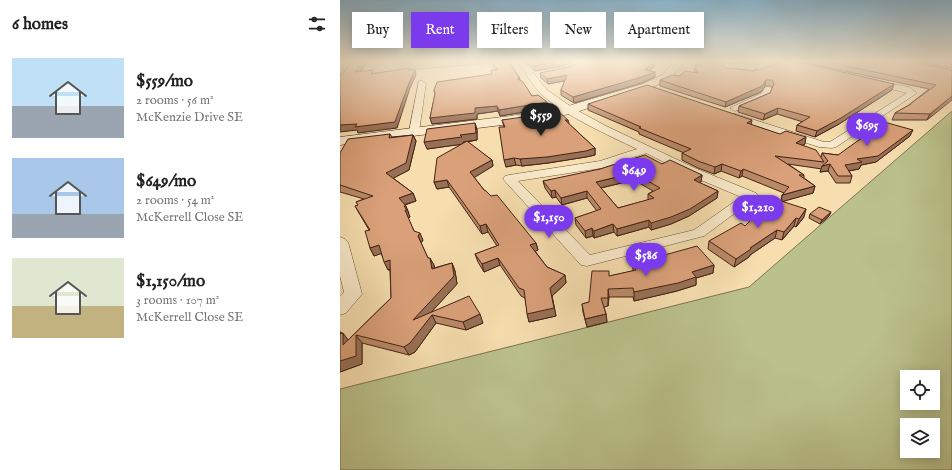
<!DOCTYPE html>
<html lang="en">
<head>
<meta charset="utf-8">
<style>
  body { margin:0; font-family:"IM FELL English",serif; background:#f2f2f2; color:#222; height:100vh; display:flex; flex-direction:column; font-size:15px; white-space:nowrap }
  * { box-sizing:border-box; margin:0 }
  p { font-size:13px; color:#767676 }
  .icon { flex:none; width:22px; height:22px; fill:none; stroke:currentColor; stroke-width:2; stroke-linecap:round; stroke-linejoin:round }
  .map { position:relative; flex:1; overflow:hidden }
  .side { display:flex; flex-direction:column; background:#fff; width:340px }
  .side>* { flex:none }
  .top-card { position:absolute; left:12px; top:12px; width:380px; height:36px; display:flex; gap:8px }
  .tools { position:absolute; left:560px; top:370px; display:grid; gap:8px }
  .tools a { display:grid; place-items:center; width:40px; height:40px; border-radius:0px; background:#fff; box-shadow:0 2px 10px #0003; font-size:20px }
  .price { position:absolute; translate:-50% -34px; padding:0 9px; border-radius:14px; background:#7c3aed; color:#fff; font-size:13px; line-height:26px; filter:drop-shadow(0 1px 2px #0008) }
  .price::after { content:''; position:absolute; left:50%; top:24px; width:12px; height:9px; margin-left:-6px; background:inherit; clip-path:polygon(0 0,100% 0,50% 100%) }
  .price.on { background:#222; color:#fff }
  ul { padding:0; list-style:none }
  li { display:flex; align-items:center; gap:12px; height:100px; padding:0 12px }
  li span { display:grid; place-items:center; flex:none; width:112px; height:80px; border-radius:0px; color:#555 }
  li>.icon { margin-inline-start:auto }
  span .icon { width:48px; height:48px; fill:#fffc; stroke-width:1 }
  li b { font-size:17px }
  h2 { display:flex; justify-content:space-between; align-items:center; height:48px; padding:0 12px; font-size:17px }
  .chip { padding:0 14px; border-radius:0px; background:#fff; box-shadow:0 2px 10px #0003; font-size:14px; line-height:36px }
  .chip.on { background:#7c3aed; color:#fff }
  main { display:flex; flex:1; min-height:0 }
  .map>svg:first-child { display:block }
  .green { fill:#bbc18b; stroke:#807250; fill-rule:evenodd }
  .lines { fill:none; stroke-linecap:round; stroke-linejoin:round }
  .street-casing { stroke:#70513c; stroke-width:1 }
  .secondary-casing { stroke:#442216; stroke-width:1 }
  .street { fill:#f9eacb; fill-rule:evenodd }
  .secondary { fill:#f9eacb; fill-rule:evenodd }
  .wall { fill:#bb8a68; stroke:#442216; fill-rule:evenodd }
  .shaded-wall { fill:#987055; stroke:#442216 }
  .building { fill:#d9a079; stroke:#442216; fill-rule:evenodd }
</style>
</head>
<body>
<main>
<section class="side">
<h2>6 homes<svg class="icon" aria-label="filters" viewBox="0 0 24 24"><path d="M4 7h16M4 17h16"/><circle cx="9" cy="7" r="2"/><circle cx="15" cy="17" r="2"/></svg></h2>
<ul>
<li><span style="background:linear-gradient(#bfe0f5 60%,#9aa5b1 0)"><svg class="icon" aria-label="home" viewBox="0 0 24 24"><path d="M3 11l9-7 9 7M6 9v11h12V9"/></svg></span><div><b>$559/mo</b><p>2 rooms · 56 m²</p><p>McKenzie Drive SE</p></div></li>
<li><span style="background:linear-gradient(#a9c7e8 70%,#9aa5b1 0)"><svg class="icon" aria-label="home" viewBox="0 0 24 24"><path d="M3 11l9-7 9 7M6 9v11h12V9"/></svg></span><div><b>$649/mo</b><p>2 rooms · 54 m²</p><p>McKerrell Close SE</p></div></li>
<li><span style="background:linear-gradient(#dfe7d0 60%,#c2b280 0)"><svg class="icon" aria-label="home" viewBox="0 0 24 24"><path d="M3 11l9-7 9 7M6 9v11h12V9"/></svg></span><div><b>$1,150/mo</b><p>3 rooms · 107 m²</p><p>McKerrell Close SE</p></div></li>
</ul>
</section>
<div class="map">
<svg width="612" height="470" viewBox="0 0 612 470">
  <rect width="100%" height="100%" fill="#f6deaf"/>
  <filter id="stains"><feTurbulence type="fractalNoise" baseFrequency=".005" numOctaves="4"/><feColorMatrix values="0 0 0 0 .2 0 0 0 0 .09 0 0 0 0 .02 0 0 0 .5 -.17"/></filter>
  <radialGradient id="worn" r=".72"><stop offset=".6" stop-color="#630" stop-opacity="0"/><stop offset="1" stop-color="#630" stop-opacity=".3"/></radialGradient>
  <path class="green" d="M8 62H161L0 76V71Z
    M386 62H438L446 64 425 72 395 70Z
    M612 111V470H0V389L409 287ZM567 377H593V403H567ZM567 425H593V451H567Z"/>
  <g class="lines">
    <defs>
      <path id="street" d="M0 62H4L0 65Z
        M178 62H185L207 90 233 108 266 126 357 169 416 193 418 196 364 236 247 266 241 265 163 179 165 176 169 175 260 161 297 149C268 135 225 116 201 94 192 85 185 72 178 62ZM306 153 349 175 401 197 354 230 250 255 178 181 262 168Z
        M531 80 569 87 577 93 496 147 492 148 479 147 390 118 388 116 390 114H396L484 142H490L567 93 531 84Z
        M79 81H82L86 83 79 132 74 135 69 132Z
        M425 87H431L432 89 428 97 398 110 395 111 390 108 422 93Z
        M0 237 5 239 8 242 22 294 6 313 0 315V296L4 292 0 276Z"/>
      <path id="secondary" d="M331 62H342L343 64 330 79 311 88 230 114 170 124 0 145V137L170 116 228 106 303 84 322 75 332 64Z"/>
    </defs>
    <use href="#street" class="street-casing"/>
    <use href="#secondary" class="secondary-casing"/>
    <use href="#street" class="street"/>
    <use href="#secondary" class="secondary"/>
  </g>
  <path class="wall" d="M151 62H169L179 77 180 80 192 96 207 102 208 108 160 116 158 111 137 114V119L92 124 90 118 95 95 94 90 152 74 155 70Z
    M186 62H234L224 66 195 71Z
    M462 62H572L612 70 587 120H552L555 113 569 105 570 104 589 89Z
    M581 62H612V68Z
    M356 63 386 68 554 84 552 90 499 124 475 137 456 131 457 125 463 122 437 114 423 120 398 112 399 106 430 93 432 88 431 86H425L421 92 385 107 320 86V80L339 76 355 73 354 70 355 66H356Z
    M229 67H314L310 71 315 77 302 83 234 103 221 95V90L225 81 208 84 201 78 200 73Z
    M248 104 412 125 465 144 462 145 481 157 482 153 498 155 570 136 536 162 521 165 519 169 509 171 512 176 510 183H496L488 171 480 172 482 169 448 164 464 175V178L475 186 473 193 443 201 464 217 456 227 454 226 442 240 435 238 410 255 409 257 394 267 368 249 369 241 405 226 429 211 441 201 442 195 444 193 402 176 399 178 381 171 374 174 358 168 342 160V153H344L299 134V132L248 110Z
    M162 120H228L229 124 255 148V155L246 157 208 163 182 166 176 165 166 167 164 127Z
    M135 123 137 130V140L127 142 152 160 153 166 134 177 144 190 151 196 196 243 198 250 195 251 207 267 225 275 226 283 212 296 216 316 189 322 185 298 181 296 160 265 144 272 138 262 135 254 157 246 148 232 142 234 109 187 97 189 94 182 122 144 87 149Z
    M50 134 52 137 73 135 76 141 69 170 53 178 73 193 76 201 65 205 69 213H68L70 217 68 218 74 231 83 240 81 243 88 258 94 265V268L112 263 115 271 117 284 92 311 143 323 126 330 96 323 75 352 69 355 22 343V364L0 372V332L8 340 51 298 50 270H48L41 253 34 256 30 248 29 230 19 213 15 206 18 205 16 202 24 199 0 192V153Z
    M322 164 362 175 361 182 360 183 378 191 377 198 349 216 331 224 311 230 309 227 277 236 274 232 254 238 253 236 246 238 236 225 235 218 257 211 247 198 222 205 216 197 212 198 205 188 203 181ZM294 180 313 191 308 194V200L278 208 261 188Z
    M491 212 489 216 480 224 469 218 470 214Z
    M310 259 374 265 373 273 356 278V285L337 291 294 301 293 297H269L268 306 264 307 266 314 267 322 247 327 243 312 242 304 249 302 270 276 293 271V269L292 261Z"/>
  <path class="shaded-wall" d="M22 62H26V63L18 77 15 72Z
    M216 62H234L224 66 195 71 194 66Z
    M314 63V67L305 75V70Z
    M75 70 76 75 70 88 57 128 18 133 17 130 0 132V125L69 83Z
    M315 72V77L302 83 234 103 233 97Z
    M227 75 228 80 208 84 207 79Z
    M426 80 425 86 421 92 385 107 386 102Z
    M554 84 552 90 499 124 475 137 477 131Z
    M612 96V100L587 120 590 114Z
    M207 102 208 108 160 116 159 110Z
    M157 106 158 111 137 114V119L92 124 90 118 135 108Z
    M438 108 437 114 423 120 425 114Z
    M225 120H228L229 125Z
    M412 120 411 126 407 123Z
    M135 123 137 130V140L123 142 124 144 87 149 84 142 120 135Z
    M573 130 570 136 536 162 521 165 519 169 502 172 505 165 517 159Z
    M73 135 76 141 69 170 50 180 46 173Z
    M466 137 465 144 454 150 456 143Z
    M255 148V155L246 157 208 163 182 166 180 159Z
    M174 158 176 165 166 167 164 160Z
    M152 160 153 166 132 179 130 172Z
    M382 164 381 171 374 174 375 167Z
    M490 164 488 171 480 172 482 166Z
    M403 169 402 176 399 178 401 171Z
    M294 173V180L256 189V182Z
    M362 175 361 182 353 187 354 180Z
    M107 180 109 187 97 189 94 182Z
    M475 186 473 193 441 202 442 195Z
    M215 190 216 197 212 198 211 191Z
    M247 191V198L222 205 221 198Z
    M378 191 377 198 349 216 331 224 311 230V223Z
    M73 193 76 201 63 205 59 198Z
    M64 206H66L70 217 68 218 65 210Z
    M466 209 464 217 456 227 459 219Z
    M491 212 489 216 480 224 482 220Z
    M456 218 454 226 442 240 444 232Z
    M309 220V227L277 236V229Z
    M146 224 148 232 142 234 140 226Z
    M273 224 274 232 254 238V231Z
    M252 228 253 236 246 238 245 231Z
    M437 230 435 238 410 255 409 257 394 267 396 259 410 248Z
    M80 233 83 240 81 243 78 236Z
    M196 243 198 250 192 253 190 245Z
    M39 245 43 253 34 256 30 248Z
    M90 258 94 265 95 277 92 269Z
    M158 258 160 265 144 272 142 264Z
    M50 260 54 268 48 270 44 262Z
    M112 263 115 271 117 284 77 328 73 320Z
    M374 265 373 273 356 278V285L337 291 294 301V292L352 272Z
    M225 275 226 283 212 296 216 316 189 322 187 314 210 288Z
    M268 289 269 297 268 306Z
    M140 314 143 323 126 330 123 322Z
    M266 314 267 322 247 327 245 319Z
    M92 315 96 323 75 352 69 355 64 347Z
    M1 332 3 336V333L9 341 3 345 0 334Z
    M16 335 22 343V364L0 372V361Z"/>
  <path class="building" d="M12 62H22L15 72 33 70 31 74 70 68 69 70H75L69 83 55 122 15 127 17 124 0 125V76Z
    M152 62H169L179 77 178 79 183 82 192 96 198 95 207 102 159 110 157 106 135 108V113L90 118 95 93 94 90 97 82 152 74 151 70H158Z
    M190 62H216L194 66Z
    M241 62H314L305 70 315 72 302 77 233 97 221 90 227 75 207 79 200 73 229 67Z
    M357 62H380L386 68 415 71V69L419 70 440 62H459L554 84 501 118 477 131 457 125 470 117 438 108 425 114 399 106 430 93 434 84 432 80H426L422 86 386 102 320 80 332 75 339 76 345 71 358 73 355 66H359L356 63Z
    M487 62H572L612 70V96L590 114 555 113 571 104H570L596 85Z
    M307 85 412 120 407 123 440 134 446 131 466 137 456 143 476 150 484 162 435 156 464 175H459L475 186 442 195 449 187 403 169 401 171 382 164 375 167 358 161 342 153 351 149 299 128 301 127 248 104Z
    M219 112 228 120H225L255 148 246 151 207 157 180 159 174 158 164 160 159 127H165L162 120Z
    M544 122 573 130 538 156 517 159 522 162 505 165 512 176H498L490 164 482 166 488 161 482 153 498 155Z
    M135 123 136 133 120 135 122 137 84 142 87 129Z
    M50 134 49 138 73 135 66 163 46 173 73 193 59 198 66 206H64L67 210H65L74 231 80 233 78 236 88 258H90L92 269 112 263 114 276 73 320 129 296 140 314 123 322 92 315 70 343 64 347 16 335V356L0 361V332H1L0 334 3 333V345L51 298 50 260 44 262 39 245 30 248 25 231 30 230 15 206 18 205 16 202 33 196 0 185V153L8 139Z
    M127 141 152 160 130 172 144 190 146 191 151 196 157 195 196 243 190 245 207 267 225 275 210 288 214 308 187 314 184 290 179 288 158 258 142 264 135 254 159 245 146 224 140 226 107 180 94 182 97 158Z
    M305 155 322 164 330 160 362 175 354 180 378 191 350 209 331 217 311 223 309 220 277 229 273 224 254 231 252 228 245 231 235 218 261 209 247 191 221 198 215 190 211 191 203 181 260 169ZM294 173 320 188 308 194 314 198 278 208 256 182Z
    M438 200 466 209 459 219 456 218 444 232 437 230 410 248 411 249 396 259 369 241 401 223 405 226 422 208 429 211Z
    M479 207 491 212 482 220 470 214Z
    M357 246 374 265 352 272 356 277 338 283 294 292 293 288 268 289V298H261L266 314 245 319 242 304 249 302 252 271H269V276L296 270 292 261 309 257 310 259Z"/>
  <linearGradient id="sky" x2="0" y2="1"><stop stop-color="#8ab7d2"/><stop offset="0.48" stop-color="#fbf0db"/><stop offset="1" stop-color="#fbf0db" stop-opacity="0"/></linearGradient>
  <rect width="612" height="128" fill="url(#sky)"/>
  <rect width="100%" height="100%" filter="url(#stains)"/>
  <rect width="100%" height="100%" fill="url(#worn)"/>
</svg>
<div class="tools">
<a><svg class="icon" aria-label="locate" viewBox="0 0 24 24"><circle cx="12" cy="12" r="6"/><path d="M12 2v4M12 18v4M2 12h4M18 12h4"/></svg></a>
<a><svg class="icon" aria-label="layers" viewBox="0 0 24 24"><path d="M12 4l9 5-9 5-9-5zM3 14l9 5 9-5"/></svg></a>
</div>
<b class="price on" style="left:201px;top:137px">$559</b>
<b class="price" style="left:527px;top:147px">$695</b>
<b class="price" style="left:294px;top:192px">$649</b>
<b class="price" style="left:418px;top:229px">$1,210</b>
<b class="price" style="left:209px;top:239px">$1,150</b>
<b class="price" style="left:306px;top:277px">$586</b>
<div class="top-card">
<a class="chip">Buy</a>
<a class="chip on">Rent</a>
<a class="chip">Filters</a>
<a class="chip">New</a>
<a class="chip">Apartment</a>
</div>
</div>
</main>
</body>
</html>
